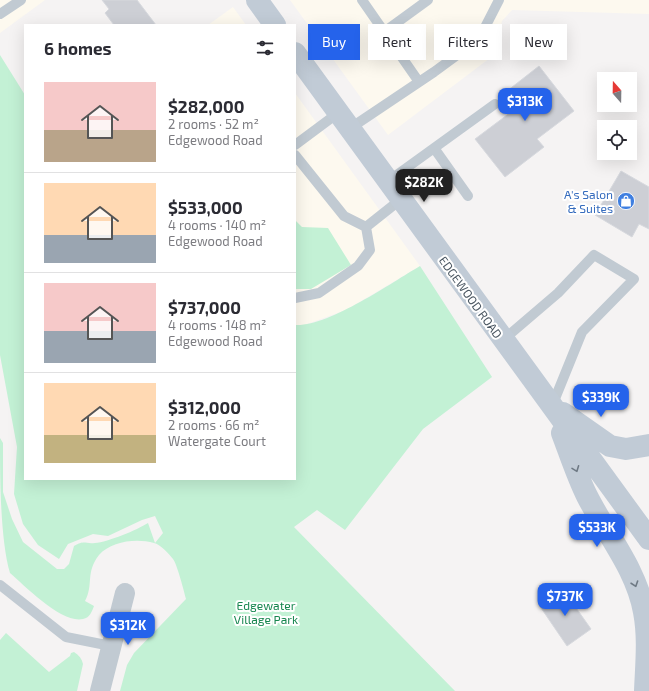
<!DOCTYPE html>
<html lang="en">
<head>
<meta charset="utf-8">
<style>
  body { margin:0; font-family:"Exo 2",sans-serif; background:#f2f2f3; color:#2b2b33; height:100vh; display:flex; flex-direction:column; font-size:15px; white-space:nowrap }
  * { box-sizing:border-box; margin:0 }
  p { font-size:13px; color:#7c7c81 }
  .icon { flex:none; width:22px; height:22px; fill:none; stroke:currentColor; stroke-width:2; stroke-linecap:round; stroke-linejoin:round }
  .map { position:relative; flex:1; overflow:hidden }
  .side { position:absolute; left:24px; top:24px; width:272px; height:456px; display:flex; flex-direction:column; background:#fff; border-radius:0px; box-shadow:0 4px 16px #0002 }
  .side>* { flex:none }
  .guide { position:absolute; left:308px; top:24px; width:281px; height:36px; display:flex; gap:8px }
  .needle { width:26px; rotate:340deg }
  .buttons { position:absolute; left:597px; top:72px; display:grid; gap:8px }
  .buttons a { display:grid; place-items:center; width:40px; height:40px; border-radius:0px; background:#fff; box-shadow:0 4px 16px #0002; font-size:20px }
  .price { position:absolute; translate:-50% -34px; padding:0 9px; border-radius:8px; background:#2563eb; color:#fff; font-size:13px; line-height:26px; filter:drop-shadow(0 1px 2px #0008) }
  .price::after { content:''; position:absolute; left:50%; top:24px; width:12px; height:9px; margin-left:-6px; background:inherit; clip-path:polygon(0 0,100% 0,50% 100%) }
  .price.active { background:#222; color:#fff }
  ul { padding:0; list-style:none }
  li { display:flex; align-items:center; gap:12px; height:100px; padding:0 20px }
  li+li { border-top:1px solid #e1e1e2 }
  li span { display:grid; place-items:center; flex:none; width:112px; height:80px; border-radius:0px; color:#555 }
  li>.icon { margin-inline-start:auto }
  span .icon { width:48px; height:48px; fill:#fffc; stroke-width:1 }
  li b { font-size:17px }
  h2 { display:flex; justify-content:space-between; align-items:center; height:48px; padding:0 20px; font-size:17px }
  .tag { padding:0 14px; border-radius:0px; background:#fff; box-shadow:0 4px 16px #0002; font-size:14px; line-height:36px }
  .tag.active { background:#2563eb; color:#fff }
  .map>svg:first-child { display:block }
  .commercial { fill:#fdf9ef }
  .green { fill:#c3f1d5 }
  .building { fill:#cdcfd5; stroke:#d7d9de }
  .lines { fill:none; stroke-linecap:round; stroke-linejoin:round }
  .lane { stroke:#c1cad2; stroke-width:10 }
  .street { stroke:#c1cad2; stroke-width:20 }
  .secondary { stroke:#c1cbd6; stroke-width:22 }
  .oneway { stroke:#6e7984 }
  .labels { text-anchor:middle; dominant-baseline:central; stroke-width:4; stroke-linejoin:round; paint-order:stroke }
  .shop-label { font-size:12px; fill:#366cbe; stroke:#fff; text-anchor:end }
  .street-label { font-size:12px; fill:#4a5661; stroke:#fff }
  .park-label { font-size:12px; fill:#17864f; stroke:#fff }
</style>
</head>
<body>
<div class="map">
<svg width="649" height="691" viewBox="0 0 649 691">
  <rect width="100%" height="100%" fill="#f5f3f3"/>
  <path class="commercial" d="M0 0H45L0 33Z
    M290 0H649V14L512 10 502 21 494 55 388 135Z
    M233 7 246 25H208Z
    M295 93 420 266 346 310 304 325H295Z"/>
  <path class="green" d="M0 55 25 95V479H295V325C328 327 391 283 420 266L492 377 423 429 345 530 317 510 294 527 455 691H120L127 665 134 653 186 599C184 591 177 564 173 559 169 554 160 544 154 543 137 538 111 541 99 555 85 573 94 584 85 601L94 606C92 611 90 618 83 619 62 624 25 586 10 573 0 539 0 476 0 438L3 443V492L12 519 23 542 57 569H64L69 564 74 546C85 540 84 544 95 543 108 542 137 530 148 523L155 543 163 533 155 516 142 520 108 536 93 534 68 544 59 559 38 545 23 524 14 494 17 447 0 355Z
    M295 220 302 227 328 228 351 265 311 289H295Z
    M6 633 49 672 70 656 71 653 74 652C79 655 82 659 83 664L77 691H0V640Z"/>
  <path class="building" d="M102 0H137L156 25H114L105 13 109 9Z
    M539 66 574 111 537 139 544 147 505 177 475 139 519 106 507 91Z
    M621 171 649 187V229L639 224 632 237 595 215Z
    M562 588 591 629 567 646 539 605Z"/>
  <g class="lines">
    <path class="lane" d="M362 0 419 82
      M0 14 21 0
      M384 32 428 0
      M349 129 434 72 479 39 499 0
      M295 145 338 113
      M434 148 468 196
      M295 155 344 216 366 227 400 200
      M387 182 495 104
      M295 298 319 293 358 266 370 250 366 227
      M503 340 558 293 594 255 634 279 582 332 552 406
      M0 585 66 637 111 646"/>
    <path class="street" d="M100 691 125 593"/>
    <path class="secondary" d="M257 0 275 25
      M295 53 649 539
      M563 413 610 446 626 449 649 445
      M562 433C570 454 577 476 587 496 606 534 636 568 644 612 649 638 646 665 645 691"/>
  </g>
  <defs><path id="oneway-chevron" d="M-2-3.5L2.5 0L-2 3.5" fill="none" stroke-width="1.6" stroke-linecap="round" stroke-linejoin="round"/></defs>
  <g class="oneway">
    <use href="#oneway-chevron" transform="translate(576 469) rotate(69)"/>
    <use href="#oneway-chevron" transform="translate(635 584) rotate(71)"/>
  </g>
  <defs>
    <symbol id="shop-disc" viewBox="-11 -11 22 22"><circle r="9.5" fill="#3f7fe0" stroke="#fff"/><path d="M-5-2.5h2.3a2.7 3.5 0 0 1 5.4 0H5L5.5 6h-11ZM-1.5-2.5h3a1.5 2.3 0 0 0-3 0Z" fill="#fff"/></symbol>
  </defs>
  <g fill-rule="evenodd">
    <use href="#shop-disc" x="616" y="191" width="20" height="20"/>
  </g>
  <g class="labels">
    <g class="shop-label">
      <text x="613" y="194">A's Salon<tspan x="613" dy="14">&amp; Suites</tspan></text>
    </g>
    <g class="street-label">
      <text transform="translate(471 297) rotate(54)">EDGEWOOD ROAD</text>
    </g>
    <g class="park-label">
      <text x="266" y="605">Edgewater<tspan x="266" dy="14">Village Park</tspan></text>
    </g>
  </g>
</svg>
<div class="buttons">
<a><svg class="needle" viewBox="-14 -14 28 28"><path d="M0-13l5 13h-10z" fill="#e53935"/><path d="M0 13l5-13h-10z" fill="#7c7c81"/></svg></a>
<a><svg class="icon" aria-label="locate" viewBox="0 0 24 24"><circle cx="12" cy="12" r="6"/><path d="M12 2v4M12 18v4M2 12h4M18 12h4"/></svg></a>
</div>
<b class="price" style="left:525px;top:122px">$313K</b>
<b class="price active" style="left:424px;top:203px">$282K</b>
<b class="price" style="left:601px;top:418px">$339K</b>
<b class="price" style="left:597px;top:548px">$533K</b>
<b class="price" style="left:565px;top:617px">$737K</b>
<b class="price" style="left:128px;top:646px">$312K</b>
<div class="guide">
<a class="tag active">Buy</a>
<a class="tag">Rent</a>
<a class="tag">Filters</a>
<a class="tag">New</a>
</div>
<section class="side">
<h2>6 homes<svg class="icon" aria-label="filters" viewBox="0 0 24 24"><path d="M4 7h16M4 17h16"/><circle cx="9" cy="7" r="2"/><circle cx="15" cy="17" r="2"/></svg></h2>
<ul>
<li><span style="background:linear-gradient(#f6c9c9 60%,#b9a48a 0)"><svg class="icon" aria-label="home" viewBox="0 0 24 24"><path d="M3 11l9-7 9 7M6 9v11h12V9"/></svg></span><div><b>$282,000</b><p>2 rooms · 52 m²</p><p>Edgewood Road</p></div></li>
<li><span style="background:linear-gradient(#ffd9b3 65%,#9aa5b1 0)"><svg class="icon" aria-label="home" viewBox="0 0 24 24"><path d="M3 11l9-7 9 7M6 9v11h12V9"/></svg></span><div><b>$533,000</b><p>4 rooms · 140 m²</p><p>Edgewood Road</p></div></li>
<li><span style="background:linear-gradient(#f6c9c9 60%,#9aa5b1 0)"><svg class="icon" aria-label="home" viewBox="0 0 24 24"><path d="M3 11l9-7 9 7M6 9v11h12V9"/></svg></span><div><b>$737,000</b><p>4 rooms · 148 m²</p><p>Edgewood Road</p></div></li>
<li><span style="background:linear-gradient(#ffd9b3 65%,#c2b280 0)"><svg class="icon" aria-label="home" viewBox="0 0 24 24"><path d="M3 11l9-7 9 7M6 9v11h12V9"/></svg></span><div><b>$312,000</b><p>2 rooms · 66 m²</p><p>Watergate Court</p></div></li>
</ul>
</section>
</div>
</body>
</html>
